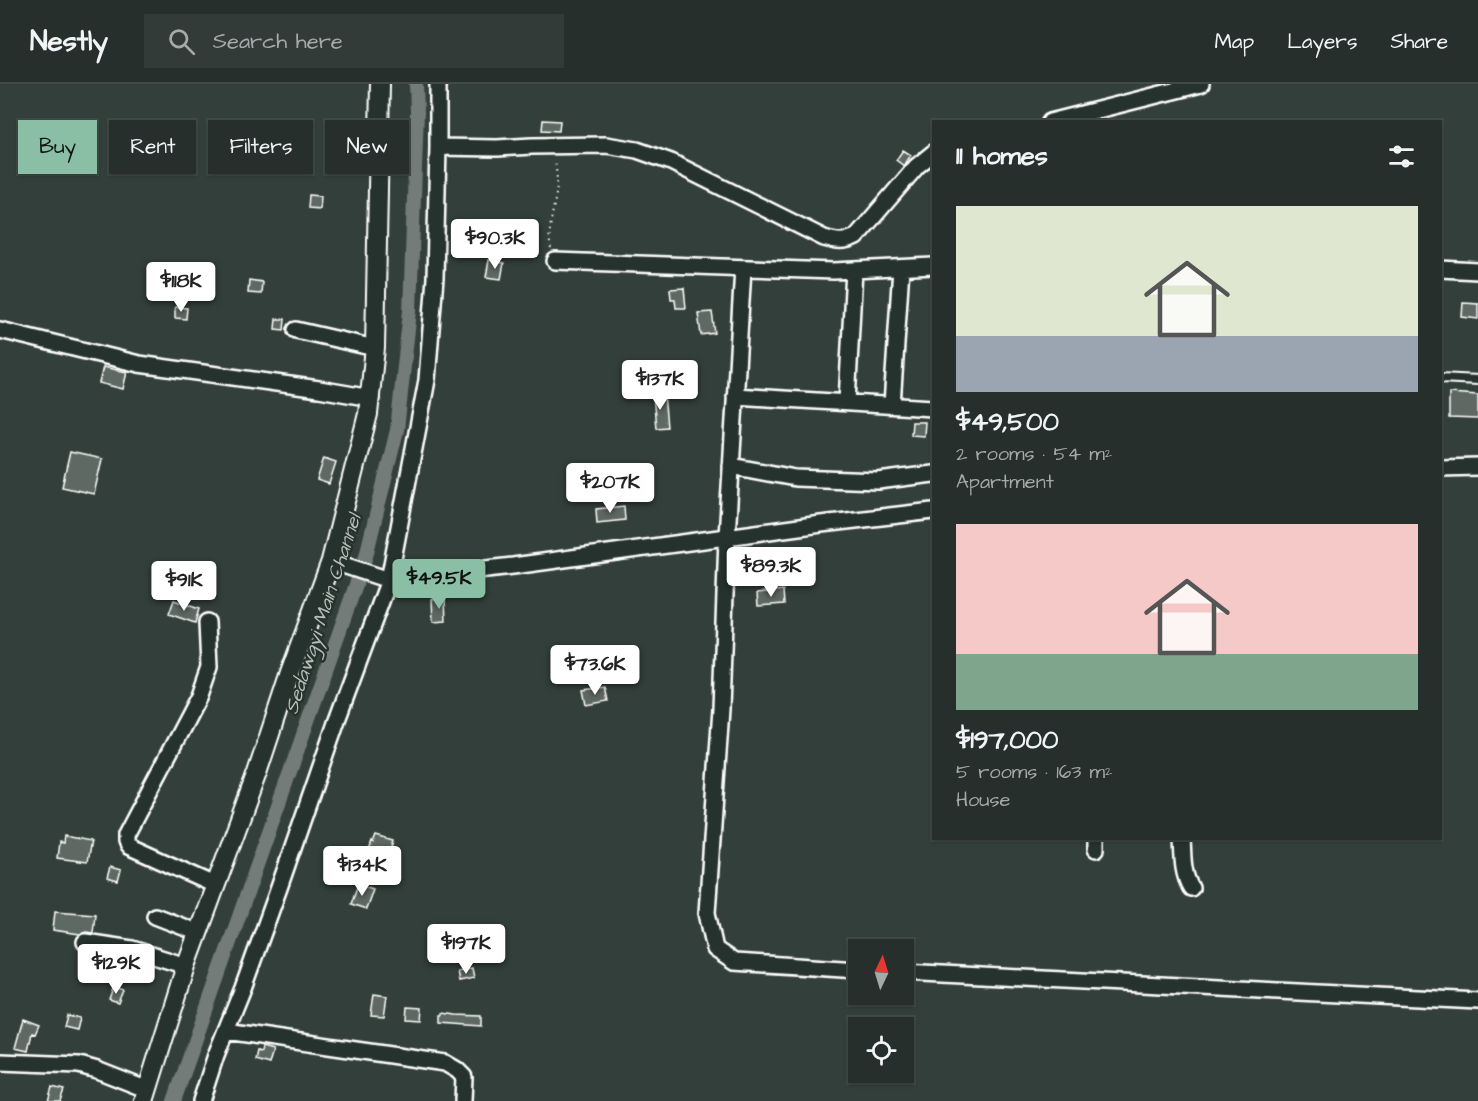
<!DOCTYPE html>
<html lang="en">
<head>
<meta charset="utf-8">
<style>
  body { margin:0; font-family:"Architects Daughter",sans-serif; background:#323b38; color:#f1f3f6; height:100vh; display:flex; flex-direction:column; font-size:22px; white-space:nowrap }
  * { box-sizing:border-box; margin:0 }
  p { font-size:20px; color:#a4a9a9 }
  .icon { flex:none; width:33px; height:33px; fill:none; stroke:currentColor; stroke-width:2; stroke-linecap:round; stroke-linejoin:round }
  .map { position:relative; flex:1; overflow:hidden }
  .details { position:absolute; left:932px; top:36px; width:510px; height:720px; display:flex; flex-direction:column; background:#262f2c; border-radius:0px; box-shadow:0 2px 4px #0004,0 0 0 2px #424a48 }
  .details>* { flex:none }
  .banner { position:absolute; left:18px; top:36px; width:570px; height:54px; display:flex; gap:12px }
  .needle { width:39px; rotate:4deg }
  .fabs { position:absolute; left:848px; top:855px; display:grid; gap:12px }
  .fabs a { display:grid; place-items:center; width:66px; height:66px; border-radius:0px; background:#262f2c; box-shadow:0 2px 4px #0004,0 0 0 2px #424a48; font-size:30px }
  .price { position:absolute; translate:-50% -51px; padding:0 14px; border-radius:6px; background:#fff; color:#222; font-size:20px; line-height:39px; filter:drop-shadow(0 2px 3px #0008) }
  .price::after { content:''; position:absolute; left:50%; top:36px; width:18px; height:14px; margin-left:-9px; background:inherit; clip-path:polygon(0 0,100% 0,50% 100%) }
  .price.current { background:#8abfa5; color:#111 }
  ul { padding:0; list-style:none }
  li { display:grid; align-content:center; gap:12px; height:318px; padding:0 24px }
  li span { display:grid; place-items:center; height:186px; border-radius:0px; color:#555 }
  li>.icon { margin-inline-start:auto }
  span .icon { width:108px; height:108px; fill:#fffc; stroke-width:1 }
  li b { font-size:26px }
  h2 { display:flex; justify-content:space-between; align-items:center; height:72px; padding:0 24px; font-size:26px }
  .tag { padding:0 21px; border-radius:0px; background:#262f2c; box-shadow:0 2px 4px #0004,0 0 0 2px #424a48; font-size:21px; line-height:54px }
  .tag.current { background:#8abfa5; color:#111 }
  header { display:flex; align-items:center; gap:36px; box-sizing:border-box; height:84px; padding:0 30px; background:#262f2c; border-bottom:2px solid #424a48 }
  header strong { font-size:28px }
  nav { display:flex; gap:33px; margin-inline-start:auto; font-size:21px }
  .search { width:420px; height:54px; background:#323b38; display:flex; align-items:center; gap:15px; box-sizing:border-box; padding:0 21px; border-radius:0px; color:#a4a9a9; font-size:22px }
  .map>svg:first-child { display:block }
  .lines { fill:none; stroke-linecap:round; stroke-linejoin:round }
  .canal { stroke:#737b78; stroke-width:14 }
  .building { fill:#5f6964; stroke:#fff; stroke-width:1.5 }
  .service-casing { stroke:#fff; stroke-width:12 }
  .minor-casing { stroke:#fff; stroke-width:20 }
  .tertiary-casing { stroke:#fff; stroke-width:22 }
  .path { stroke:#fff; stroke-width:2; stroke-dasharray:1.5 4.5; stroke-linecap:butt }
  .service { stroke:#26332d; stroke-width:8 }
  .minor { stroke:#26332d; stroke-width:15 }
  .tertiary { stroke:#26332d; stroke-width:18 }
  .labels { text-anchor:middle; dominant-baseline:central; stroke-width:5; stroke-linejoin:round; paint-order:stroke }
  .water-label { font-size:20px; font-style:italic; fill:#b9bdbc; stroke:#26332d }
</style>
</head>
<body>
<header>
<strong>Nestly</strong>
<div class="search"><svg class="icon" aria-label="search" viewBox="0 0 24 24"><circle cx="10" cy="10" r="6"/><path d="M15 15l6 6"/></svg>Search here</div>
<nav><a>Map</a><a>Layers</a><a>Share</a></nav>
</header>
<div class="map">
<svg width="1478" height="1017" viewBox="0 0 1478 1017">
  <rect width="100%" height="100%" fill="#333f3a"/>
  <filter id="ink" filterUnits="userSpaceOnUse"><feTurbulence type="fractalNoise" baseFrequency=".0167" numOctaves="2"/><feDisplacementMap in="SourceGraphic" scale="12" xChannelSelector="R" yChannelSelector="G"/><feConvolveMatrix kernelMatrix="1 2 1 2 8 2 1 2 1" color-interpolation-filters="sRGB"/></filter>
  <g filter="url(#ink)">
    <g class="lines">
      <path class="canal" d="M174 1017 366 472 397 346 410 227 417 28 416 0"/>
    </g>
    <path class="building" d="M543 36 560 37 559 47 542 46Z
      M903 66 911 71 904 82 896 76Z
      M309 111 321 112 320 125 308 124Z
      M489 176 504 179 501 195 486 193Z
      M249 196 262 198 261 210 248 209Z
      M684 204 686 224H676L675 215H671L670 205Z
      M1463 218 1478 219V235L1462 233Z
      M175 223 187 224 186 235 175 234Z
      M712 228 715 249 701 251 698 229Z
      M276 235H285L284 246 275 245Z
      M103 283 127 288 123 305 99 299Z
      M1449 309 1478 311V335L1449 334Z
      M664 310 667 343 656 344 653 311Z
      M912 338H925L924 352 911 351Z
      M70 368 102 375 94 410 62 403Z
      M324 374 336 378 329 400 317 396Z
      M624 422 625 436 597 439 596 425Z
      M783 506 784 520 758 522 757 509Z
      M445 514 446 537 433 538 432 515Z
      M174 516 199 525 195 539 169 530Z
      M605 603 608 617 586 621 583 606Z
      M64 752 91 757 87 778 57 774 59 758 63 759Z
      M376 752 393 757 388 773 383 771 379 783 365 779 372 758 373 759Z
      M110 783 121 786 118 797 107 794Z
      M358 800 373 805 366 825 351 820Z
      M55 827 95 830 93 849 86 848 80 850 53 846Z
      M83 872 97 874 96 887 82 886Z
      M132 875 144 879 143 884 131 883Z
      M472 884 474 894 459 897 457 887Z
      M114 902 123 906 118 919 109 916Z
      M374 910 387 912 384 932 371 931Z
      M407 923 422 924 421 936 406 935Z
      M443 929 456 931 481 932V942L441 939V931H443Z
      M67 931 80 934 77 946 64 943Z
      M23 935 39 941 35 950 32 949 28 967 15 964Z
      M262 963 273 966 269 980 255 976 257 967 261 968Z
      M52 1003 64 1006 60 1017H48Z"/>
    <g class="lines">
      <defs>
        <path id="service" d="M1440 294 1478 296"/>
        <path id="minor" d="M1050 38 1201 0
          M438 63 497 64 532 62 606 61 637 66 671 78 824 154C837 158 844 159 856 153L917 82 933 69
          M555 177 834 187 933 182
          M743 184 727 453 721 625 707 829 715 865 734 878 858 886
          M1440 185 1478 187
          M0 246 139 280 319 305 371 314
          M296 246 375 264
          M735 312 933 324
          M847 318 854 186
          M892 321 901 184
          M731 382 795 394 878 397 933 390
          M1440 384 1478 383
          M331 477 389 496 513 482 821 440 933 427
          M207 538 209 583 199 612 126 751V758L128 762 215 801
          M1182 754C1183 772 1182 789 1191 804
          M1096 765V754
          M155 832 199 849
          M85 858 132 865 186 882
          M903 888 1478 917
          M226 947 445 979 457 986 464 993 463 1017
          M0 978 79 981 97 986 148 1006
          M201 1017 216 971 243 904 280 801 337 636 389 496 427 296 435 194 438 63V0"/>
        <path id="tertiary" d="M144 1017 186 882 257 689 290 589 331 477 368 330 375 264 380 0"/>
      </defs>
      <use href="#service" class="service-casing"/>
      <use href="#minor" class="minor-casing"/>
      <use href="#tertiary" class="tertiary-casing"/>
      <path class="path" d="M551 165C546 146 556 120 557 100 557 92 556 84 555 76"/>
      <use href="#service" class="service"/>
      <use href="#minor" class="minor"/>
      <use href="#tertiary" class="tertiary"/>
    </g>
  </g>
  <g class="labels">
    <g class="water-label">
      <text transform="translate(323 530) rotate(-72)">Sedawgyi Main Channel</text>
    </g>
  </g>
</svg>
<div class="fabs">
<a><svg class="needle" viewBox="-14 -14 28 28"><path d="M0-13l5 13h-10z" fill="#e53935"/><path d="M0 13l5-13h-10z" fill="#a4a9a9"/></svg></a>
<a><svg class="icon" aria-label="locate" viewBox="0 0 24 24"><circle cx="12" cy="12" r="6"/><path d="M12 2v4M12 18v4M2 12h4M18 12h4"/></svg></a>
</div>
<b class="price" style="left:495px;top:186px">$90.3K</b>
<b class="price" style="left:181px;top:229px">$118K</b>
<b class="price" style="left:660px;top:327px">$137K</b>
<b class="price" style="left:610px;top:430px">$207K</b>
<b class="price" style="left:771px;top:514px">$89.3K</b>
<b class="price current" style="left:439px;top:526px">$49.5K</b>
<b class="price" style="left:184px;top:528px">$91K</b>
<b class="price" style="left:595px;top:612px">$73.6K</b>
<b class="price" style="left:362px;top:813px">$134K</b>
<b class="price" style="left:466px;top:891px">$197K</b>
<b class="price" style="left:116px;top:911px">$129K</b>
<div class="banner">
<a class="tag current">Buy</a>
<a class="tag">Rent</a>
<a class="tag">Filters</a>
<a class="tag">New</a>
</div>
<section class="details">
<h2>11 homes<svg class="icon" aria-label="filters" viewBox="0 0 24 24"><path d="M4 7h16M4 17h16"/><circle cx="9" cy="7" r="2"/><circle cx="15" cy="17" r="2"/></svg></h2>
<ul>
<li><span style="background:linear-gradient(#dfe7d0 70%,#9aa5b1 0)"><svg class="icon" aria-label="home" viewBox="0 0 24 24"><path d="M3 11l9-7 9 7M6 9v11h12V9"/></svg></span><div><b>$49,500</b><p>2 rooms · 54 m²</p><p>Apartment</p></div></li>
<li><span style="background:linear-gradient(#f6c9c9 70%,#7fa58c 0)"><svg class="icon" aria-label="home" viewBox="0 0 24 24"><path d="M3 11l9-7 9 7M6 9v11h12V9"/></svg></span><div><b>$197,000</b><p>5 rooms · 163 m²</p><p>House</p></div></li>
</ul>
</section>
</div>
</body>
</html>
